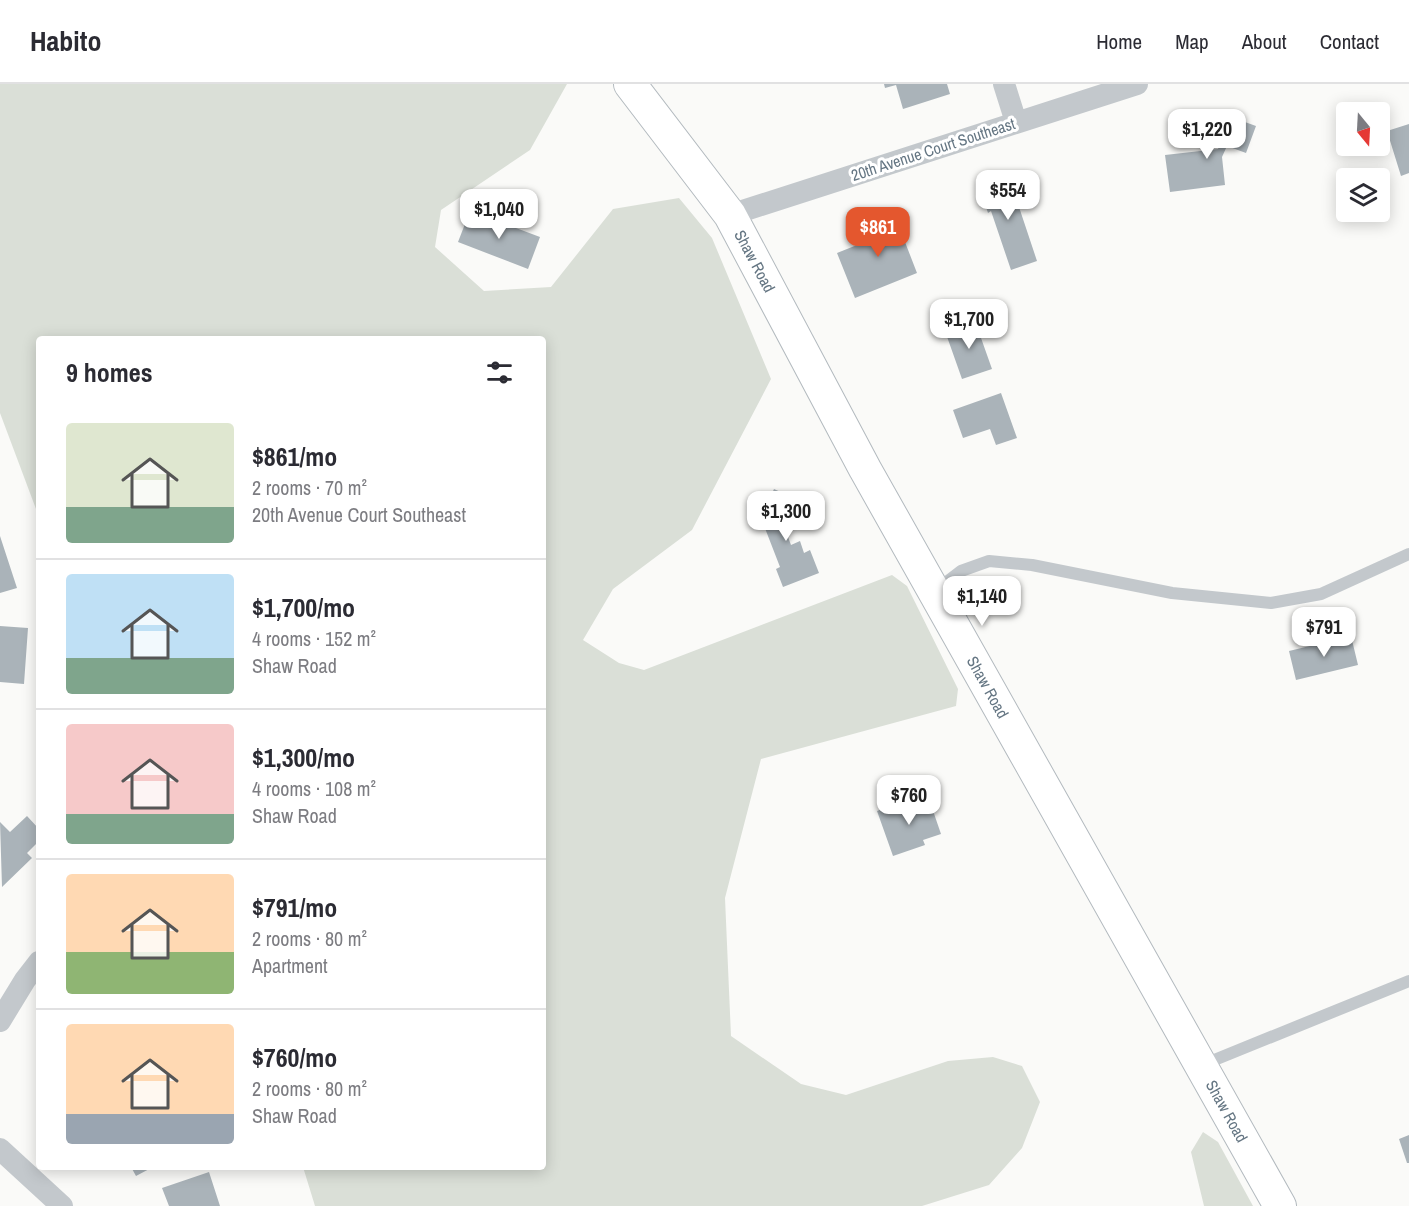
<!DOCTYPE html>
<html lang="en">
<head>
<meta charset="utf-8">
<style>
  body { margin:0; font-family:"Archivo Narrow",sans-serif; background:#f2f2f3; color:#2b2b33; height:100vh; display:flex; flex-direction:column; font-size:22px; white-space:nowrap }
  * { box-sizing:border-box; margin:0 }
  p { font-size:20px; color:#7c7c81 }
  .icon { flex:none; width:33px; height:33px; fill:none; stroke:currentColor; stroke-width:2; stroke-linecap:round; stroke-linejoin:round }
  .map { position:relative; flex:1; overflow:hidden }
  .sheet { position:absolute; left:36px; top:252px; width:510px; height:834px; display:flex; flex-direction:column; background:#fff; border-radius:6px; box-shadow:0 3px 15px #0003 }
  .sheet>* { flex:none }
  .needle { width:39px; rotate:162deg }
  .tools { position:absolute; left:1336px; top:18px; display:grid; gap:12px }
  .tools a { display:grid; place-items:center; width:54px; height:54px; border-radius:6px; background:#fff; box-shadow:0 3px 15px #0003; font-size:30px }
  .price { position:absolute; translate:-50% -51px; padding:0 14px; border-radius:12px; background:#fff; color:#222; font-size:20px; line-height:39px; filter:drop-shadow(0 2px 3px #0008) }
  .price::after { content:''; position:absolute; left:50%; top:36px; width:18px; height:14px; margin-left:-9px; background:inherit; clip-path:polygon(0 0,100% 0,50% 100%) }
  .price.active { background:#e4572e; color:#fff }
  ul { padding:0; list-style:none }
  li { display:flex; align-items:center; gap:18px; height:150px; padding:0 30px }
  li+li { border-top:2px solid #e1e1e2 }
  li span { display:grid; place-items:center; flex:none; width:168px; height:120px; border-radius:6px; color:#555 }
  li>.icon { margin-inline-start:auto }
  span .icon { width:72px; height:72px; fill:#fffc; stroke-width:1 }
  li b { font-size:26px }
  h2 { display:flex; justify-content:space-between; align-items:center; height:72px; padding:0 30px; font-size:26px }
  header { display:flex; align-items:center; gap:36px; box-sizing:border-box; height:84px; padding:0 30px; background:#fff; border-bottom:2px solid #e1e1e2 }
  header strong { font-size:28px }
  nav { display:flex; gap:33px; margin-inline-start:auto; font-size:21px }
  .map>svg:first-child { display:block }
  .green { fill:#dadfd7 }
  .building { fill:#aab3b9 }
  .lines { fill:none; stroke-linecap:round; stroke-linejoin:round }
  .secondary-casing { stroke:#b3babf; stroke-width:34 }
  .service { stroke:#c3c8cc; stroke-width:12 }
  .minor { stroke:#c3c8cc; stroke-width:22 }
  .secondary { stroke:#fff; stroke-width:32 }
  .labels { text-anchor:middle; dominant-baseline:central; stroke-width:6; stroke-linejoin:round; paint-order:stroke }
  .street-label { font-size:16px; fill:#657683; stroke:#fff }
</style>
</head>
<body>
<header>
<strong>Habito</strong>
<nav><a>Home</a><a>Map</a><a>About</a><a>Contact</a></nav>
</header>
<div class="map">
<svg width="1409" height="1122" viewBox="0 0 1409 1122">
  <rect width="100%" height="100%" fill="#fafaf8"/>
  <path class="green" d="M0 0H567L530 66 441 126 435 163 484 207 551 203 613 125 679 114 712 154 771 295 692 446 613 505 583 556 619 579 644 586 892 491 907 502 958 605 956 622 761 675 725 814 731 952 801 1000 846 1011 948 977 993 973 1022 982 1040 1018 1022 1064 989 1101 922 1122H315L303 1083H543V255H39V433L0 329Z
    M1203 1048 1218 1058 1253 1122H1204L1191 1068Z"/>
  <path class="building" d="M884 0H947L950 10 903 25 896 1 885 4Z
    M1231 33 1256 42 1246 69 1227 62 1222 73 1225 101 1170 108 1165 71 1218 65Z
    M1409 40V89L1401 92 1387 47Z
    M1008 90 1037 177 1011 186 991 127 988 129 978 99Z
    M470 127 540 153 528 185 458 158Z
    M893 127 917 189 855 214 837 169 872 155 865 139Z
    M975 237 992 285 962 295 945 247Z
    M1001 309 1017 354 996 361 990 345 963 354 953 326Z
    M774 405 796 415 784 442 791 461 800 457 804 469 810 466 819 489 783 503 776 485 780 483 761 434Z
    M0 452 17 504 0 509Z
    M0 542 28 544 24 600 0 598Z
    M1351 552 1358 581 1296 596 1289 567Z
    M929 715 941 750 923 756 925 761 893 772 877 727 893 721 899 725Z
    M27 732 39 745V757L27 769 32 774 2 803 0 738 10 748Z
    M1409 1051V1079H1407L1399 1055Z
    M131 1083H153L136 1092Z
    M209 1088 220 1122H169L162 1104Z"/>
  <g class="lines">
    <defs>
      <path id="secondary" d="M630 0 730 131 865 385 1280 1122"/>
    </defs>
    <use href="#secondary" class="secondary-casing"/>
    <path class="service" d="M935 507 961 487 989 477 1032 481 1172 509 1271 519 1321 510 1409 470
      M1202 981 1409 897"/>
    <path class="minor" d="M1004 0 1016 38
      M730 131 1137 0
      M0 937 25 896 39 878
      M0 1065 62 1122"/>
    <use href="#secondary" class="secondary"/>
  </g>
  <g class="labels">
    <g class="street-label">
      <text transform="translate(933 65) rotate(-18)">20th Avenue Court Southeast</text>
      <text transform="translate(755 177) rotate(62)">Shaw Road</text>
      <text transform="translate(988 603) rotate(61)">Shaw Road</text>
      <text transform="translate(1227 1027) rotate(61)">Shaw Road</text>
    </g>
  </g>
</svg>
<div class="tools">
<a><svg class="needle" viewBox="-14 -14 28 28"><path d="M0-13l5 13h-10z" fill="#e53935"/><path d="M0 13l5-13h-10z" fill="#7c7c81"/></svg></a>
<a><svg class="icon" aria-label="layers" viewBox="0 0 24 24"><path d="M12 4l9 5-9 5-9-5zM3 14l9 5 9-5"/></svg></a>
</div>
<b class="price" style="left:1207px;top:76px">$1,220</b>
<b class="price" style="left:1008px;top:137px">$554</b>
<b class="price" style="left:499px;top:156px">$1,040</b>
<b class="price active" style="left:878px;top:174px">$861</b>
<b class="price" style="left:969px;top:266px">$1,700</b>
<b class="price" style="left:786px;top:458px">$1,300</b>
<b class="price" style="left:982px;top:543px">$1,140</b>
<b class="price" style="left:1324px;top:574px">$791</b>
<b class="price" style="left:909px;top:742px">$760</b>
<section class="sheet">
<h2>9 homes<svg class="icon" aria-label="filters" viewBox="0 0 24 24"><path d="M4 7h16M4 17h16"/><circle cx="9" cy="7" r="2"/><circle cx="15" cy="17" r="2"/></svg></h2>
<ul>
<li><span style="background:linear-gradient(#dfe7d0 70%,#7fa58c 0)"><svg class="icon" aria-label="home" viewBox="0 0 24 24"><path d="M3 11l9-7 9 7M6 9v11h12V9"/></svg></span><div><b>$861/mo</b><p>2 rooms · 70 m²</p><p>20th Avenue Court Southeast</p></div></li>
<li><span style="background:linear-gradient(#bfe0f5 70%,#7fa58c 0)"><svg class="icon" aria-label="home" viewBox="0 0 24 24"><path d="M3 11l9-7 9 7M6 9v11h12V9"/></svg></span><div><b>$1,700/mo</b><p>4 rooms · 152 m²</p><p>Shaw Road</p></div></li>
<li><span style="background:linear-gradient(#f6c9c9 75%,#7fa58c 0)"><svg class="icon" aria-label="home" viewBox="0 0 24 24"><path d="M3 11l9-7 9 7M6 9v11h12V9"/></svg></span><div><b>$1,300/mo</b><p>4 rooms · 108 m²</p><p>Shaw Road</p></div></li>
<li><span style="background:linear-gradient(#ffd9b3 65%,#8fb573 0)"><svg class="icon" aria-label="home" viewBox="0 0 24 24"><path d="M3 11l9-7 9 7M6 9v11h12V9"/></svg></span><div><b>$791/mo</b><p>2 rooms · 80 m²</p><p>Apartment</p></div></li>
<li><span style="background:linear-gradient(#ffd9b3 75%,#9aa5b1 0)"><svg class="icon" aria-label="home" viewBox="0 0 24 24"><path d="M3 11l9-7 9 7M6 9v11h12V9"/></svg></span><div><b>$760/mo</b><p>2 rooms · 80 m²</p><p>Shaw Road</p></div></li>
</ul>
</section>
</div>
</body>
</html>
